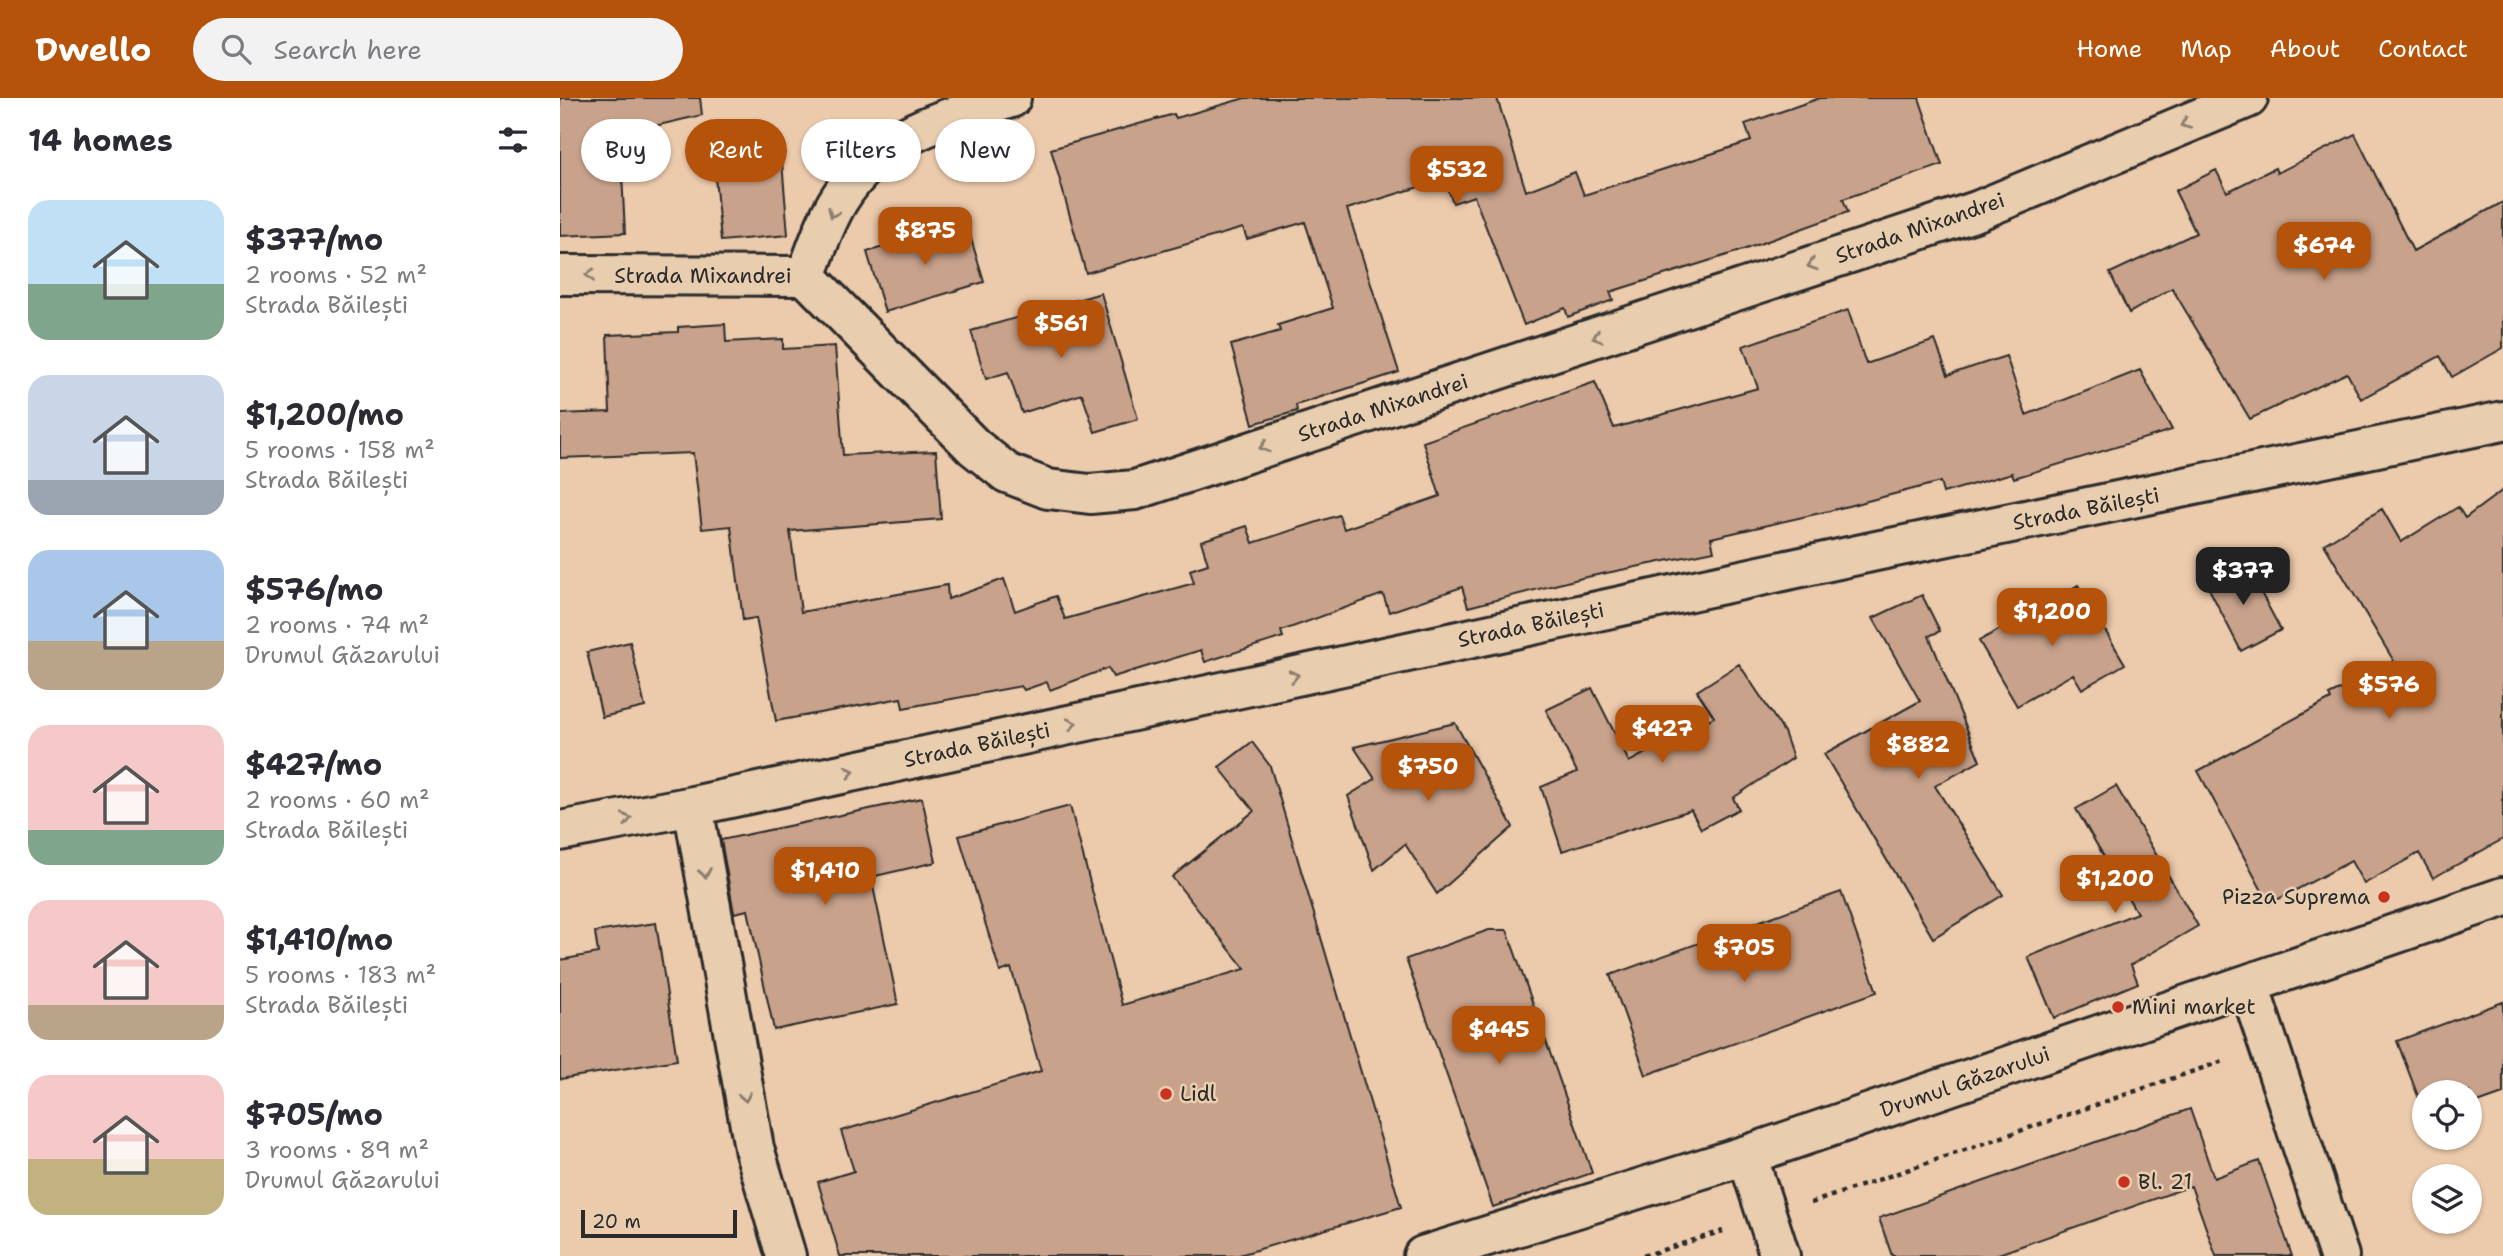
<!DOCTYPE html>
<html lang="en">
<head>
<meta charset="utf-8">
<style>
  body { margin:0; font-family:"Shantell Sans",sans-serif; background:#f2f2f3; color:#2b2b33; height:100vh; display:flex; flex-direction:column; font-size:26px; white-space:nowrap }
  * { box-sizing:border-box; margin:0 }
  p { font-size:23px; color:#7c7c81 }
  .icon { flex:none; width:38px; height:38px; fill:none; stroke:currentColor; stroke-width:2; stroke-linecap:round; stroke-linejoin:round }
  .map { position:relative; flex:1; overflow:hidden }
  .panel { display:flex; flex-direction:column; background:#fff; width:560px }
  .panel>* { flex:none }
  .banner { position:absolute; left:21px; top:21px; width:665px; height:63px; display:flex; gap:14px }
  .buttons { position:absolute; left:1852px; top:982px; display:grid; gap:14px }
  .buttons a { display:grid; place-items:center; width:70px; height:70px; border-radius:50%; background:#fff; box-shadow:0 2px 5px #0004; font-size:35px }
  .scale { position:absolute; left:21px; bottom:18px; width:156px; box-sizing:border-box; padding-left:7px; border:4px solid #2b2b2b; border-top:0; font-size:19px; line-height:24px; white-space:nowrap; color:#2b2b2b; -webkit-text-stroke:5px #e8cdaf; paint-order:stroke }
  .price { position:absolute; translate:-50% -60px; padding:0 16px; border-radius:14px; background:#b45309; color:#fff; font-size:23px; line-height:46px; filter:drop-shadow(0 2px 4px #0008) }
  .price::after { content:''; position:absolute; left:50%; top:42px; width:21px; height:16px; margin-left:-10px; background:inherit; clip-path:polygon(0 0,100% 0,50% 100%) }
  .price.on { background:#222; color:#fff }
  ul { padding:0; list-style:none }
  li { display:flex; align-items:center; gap:21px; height:175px; padding:0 28px }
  li span { display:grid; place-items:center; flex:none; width:196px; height:140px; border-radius:21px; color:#555 }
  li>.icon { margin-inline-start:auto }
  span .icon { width:84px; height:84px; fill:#fffc; stroke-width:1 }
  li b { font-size:30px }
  h2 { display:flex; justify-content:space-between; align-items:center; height:84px; padding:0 28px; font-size:30px }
  .tag { padding:0 24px; border-radius:32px; background:#fff; box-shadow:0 2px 5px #0004; font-size:24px; line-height:63px }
  .tag.on { background:#b45309; color:#fff }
  header { display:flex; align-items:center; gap:42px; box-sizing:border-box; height:98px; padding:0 35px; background:#b45309; color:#fff }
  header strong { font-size:33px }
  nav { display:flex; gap:38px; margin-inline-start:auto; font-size:24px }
  .search { width:490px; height:63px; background:#f2f2f3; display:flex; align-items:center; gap:18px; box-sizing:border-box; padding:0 24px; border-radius:38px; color:#7c7c81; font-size:26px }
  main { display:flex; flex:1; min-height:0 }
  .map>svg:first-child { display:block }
  .building { fill:#c9a28b; stroke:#2b2b2b; stroke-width:2 }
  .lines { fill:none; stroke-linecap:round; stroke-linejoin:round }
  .minor-casing { stroke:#2b2b2b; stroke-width:44 }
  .path { stroke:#2b2b2b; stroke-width:4.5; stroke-dasharray:5 5; stroke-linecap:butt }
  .minor { stroke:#e8cdaf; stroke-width:38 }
  .oneway { stroke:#8a7c6d }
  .poi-dot { fill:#c8321e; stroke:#e8cdaf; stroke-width:2.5 }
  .labels { text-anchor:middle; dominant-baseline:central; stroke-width:5; stroke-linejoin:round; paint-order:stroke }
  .street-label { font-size:21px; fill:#2b2b2b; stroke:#e8cdaf }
  .poi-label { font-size:21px; fill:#2b2b2b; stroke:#e8cdaf; text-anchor:start }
</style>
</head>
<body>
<header>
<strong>Dwello</strong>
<div class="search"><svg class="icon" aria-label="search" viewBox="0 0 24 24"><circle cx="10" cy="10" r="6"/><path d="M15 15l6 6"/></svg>Search here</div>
<nav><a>Home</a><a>Map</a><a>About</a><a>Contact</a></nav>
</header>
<main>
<section class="panel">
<h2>14 homes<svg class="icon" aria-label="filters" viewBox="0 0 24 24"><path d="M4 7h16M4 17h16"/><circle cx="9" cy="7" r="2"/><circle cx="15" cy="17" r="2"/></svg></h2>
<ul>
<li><span style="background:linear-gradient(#bfe0f5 60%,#7fa58c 0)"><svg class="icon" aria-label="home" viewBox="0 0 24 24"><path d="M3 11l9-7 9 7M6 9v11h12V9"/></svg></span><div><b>$377/mo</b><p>2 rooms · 52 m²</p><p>Strada Băilești</p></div></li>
<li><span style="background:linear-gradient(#c9d6e8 75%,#9aa5b1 0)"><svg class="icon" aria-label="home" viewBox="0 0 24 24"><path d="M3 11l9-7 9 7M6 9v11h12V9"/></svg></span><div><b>$1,200/mo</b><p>5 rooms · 158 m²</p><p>Strada Băilești</p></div></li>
<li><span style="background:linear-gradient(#a9c7e8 65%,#b9a48a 0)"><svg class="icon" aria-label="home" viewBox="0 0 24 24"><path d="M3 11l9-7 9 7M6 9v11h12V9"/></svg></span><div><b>$576/mo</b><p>2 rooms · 74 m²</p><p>Drumul Găzarului</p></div></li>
<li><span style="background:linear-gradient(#f6c9c9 75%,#7fa58c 0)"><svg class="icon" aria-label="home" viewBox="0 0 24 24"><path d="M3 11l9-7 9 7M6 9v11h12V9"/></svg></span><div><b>$427/mo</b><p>2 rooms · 60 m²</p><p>Strada Băilești</p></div></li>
<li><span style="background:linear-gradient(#f6c9c9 75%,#b9a48a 0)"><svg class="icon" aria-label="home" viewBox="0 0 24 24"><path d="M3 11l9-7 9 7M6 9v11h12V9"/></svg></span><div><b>$1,410/mo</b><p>5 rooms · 183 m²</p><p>Strada Băilești</p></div></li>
<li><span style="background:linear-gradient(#f6c9c9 60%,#c2b280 0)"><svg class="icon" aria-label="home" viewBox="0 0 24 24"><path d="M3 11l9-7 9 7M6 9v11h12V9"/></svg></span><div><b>$705/mo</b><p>3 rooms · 89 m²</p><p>Drumul Găzarului</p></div></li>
</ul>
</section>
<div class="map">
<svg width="1943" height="1158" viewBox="0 0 1943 1158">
  <rect width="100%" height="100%" fill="#eccaac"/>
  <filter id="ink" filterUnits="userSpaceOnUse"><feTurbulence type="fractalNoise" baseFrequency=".0143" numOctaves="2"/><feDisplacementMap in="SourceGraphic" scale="14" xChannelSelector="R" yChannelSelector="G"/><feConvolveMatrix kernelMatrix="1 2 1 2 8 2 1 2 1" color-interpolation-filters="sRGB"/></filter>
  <g filter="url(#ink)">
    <path class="building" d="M0 0H140L142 17 60 36 65 135 0 138Z
      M685 0H937L966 93 1015 74 1024 97 1191 43 1185 26 1260 0H1359L1382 67 1283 101 1288 114 1180 153 1050 194 1053 202 1008 219 1005 210 964 227 914 98 893 105 885 81 787 111 839 274 736 307 737 313 693 326 671 247 720 233 718 227 773 210 745 124 687 141 683 130 526 175 491 51 614 16 616 20Z
      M1795 36 1853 153 1943 104V250L1892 279 1880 258 1801 301 1787 275 1690 321 1612 190 1569 215 1550 175 1636 135 1615 93 1656 72 1667 94 1715 70 1717 75Z
      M221 51 228 137 161 143 153 57Z
      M406 124 424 184 325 214 307 154Z
      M541 195 578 321 535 334 522 296 462 315 448 274 426 281 411 233Z
      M1288 212 1306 266 1375 242 1388 277 1446 258 1466 317 1580 272 1612 332 1454 380 1452 375 1383 395 1380 384 1269 413 1151 440 1154 453 1022 480 908 509 902 489 829 514 823 496 721 533 723 539 645 564 641 552 553 579 548 570 490 592 487 584 464 592 461 588 343 610 341 600 216 623 196 520 183 522 171 428 142 431 133 355 0 360V316L50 314 47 237 118 234V229L165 226 166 244 223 241V251L275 248 283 357 376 353 381 421 230 433 241 514 387 487 388 501 444 481 455 513 496 498 505 521 634 485 630 472 648 466 641 443 687 428 693 445 779 417 784 431 880 398 863 344 1035 284 1054 330 1198 290 1183 248Z
      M1943 392V741L1873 780 1859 755 1804 786 1791 763 1709 806 1638 673 1771 601 1769 597 1835 565 1764 446 1822 411 1841 444 1898 409 1905 420Z
      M1685 465 1721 532 1681 553 1646 485Z
      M1518 487 1565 566 1522 591 1513 576 1457 608 1419 543Z
      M1362 497 1380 533 1369 538 1420 663 1375 688 1443 797 1373 840 1264 656 1360 603 1313 520Z
      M70 544 85 609 42 619 27 554Z
      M1179 566 1224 634 1233 660 1173 700 1179 711 1141 731 1131 712 1002 753 981 689 1017 674 986 612 1032 590 1069 664 1154 619 1137 593Z
      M895 625 953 729 877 796 845 746 814 772 788 698 815 681 794 649Z
      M692 644 710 668 841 1109 676 1158H280L258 1084 294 1073 281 1033 481 973 451 870 440 874 399 738 510 708 562 907 685 871 612 779 694 713 659 669Z
      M1556 688 1638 828 1571 867 1578 885 1494 920 1468 859 1577 815 1516 711Z
      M362 700 376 764 311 779 338 906 214 932 188 812 174 815 161 742Z
      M1281 794 1317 894 1086 977 1050 877Z
      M96 825 117 962 0 981V862L38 855 35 834Z
      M929 832H947L1032 1075 933 1109 846 861Z
      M1943 904V996L1909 1008V994H1864V1014L1837 943Z
      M1630 1011 1654 1080 1699 1063 1732 1158H1656L1631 1088 1433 1158H1332L1319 1120Z"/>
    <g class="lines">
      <defs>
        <path id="minor" d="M0 177 246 178 414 349 447 375 488 391 530 396 575 392 1417 113 1688 0
          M246 178C256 153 265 123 280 100 321 35 383 22 451 0
          M133 708 194 1050 226 1158
          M0 733 133 708 1316 453 1943 323
          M1689 888 1779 1158
          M1187 1057 1220 1158
          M863 1158 1187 1057 1943 799"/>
      </defs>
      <use href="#minor" class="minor-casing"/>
      <path class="path" d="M1251 1105 1666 962
        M1083 1158 1163 1133"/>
      <use href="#minor" class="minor"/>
    </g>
    <defs><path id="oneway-chevron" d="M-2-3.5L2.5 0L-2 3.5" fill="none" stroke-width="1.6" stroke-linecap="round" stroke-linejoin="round" transform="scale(1.75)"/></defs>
    <g class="oneway">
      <use href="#oneway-chevron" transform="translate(1625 26) rotate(157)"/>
      <use href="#oneway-chevron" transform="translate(273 115) rotate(113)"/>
      <use href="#oneway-chevron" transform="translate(1252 167) rotate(162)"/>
      <use href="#oneway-chevron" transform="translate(30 177) rotate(-180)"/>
      <use href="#oneway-chevron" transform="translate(1037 239) rotate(162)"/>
      <use href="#oneway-chevron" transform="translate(704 349) rotate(162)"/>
      <use href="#oneway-chevron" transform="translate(734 578) rotate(-12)"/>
      <use href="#oneway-chevron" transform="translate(512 626) rotate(-12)"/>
      <use href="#oneway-chevron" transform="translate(290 674) rotate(-12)"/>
      <use href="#oneway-chevron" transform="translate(67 721) rotate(-12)"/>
      <use href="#oneway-chevron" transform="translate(145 775) rotate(80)"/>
      <use href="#oneway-chevron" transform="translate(185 999) rotate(80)"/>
    </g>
  </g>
  <g class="poi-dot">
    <circle cx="1824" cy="799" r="7"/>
    <circle cx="1558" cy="909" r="7"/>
    <circle cx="606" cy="996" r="7"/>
    <circle cx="1564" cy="1084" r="7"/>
  </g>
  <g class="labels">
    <g class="street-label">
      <text transform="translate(1360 130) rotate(-19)">Strada Mixandrei</text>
      <text x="143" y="178">Strada Mixandrei</text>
      <text transform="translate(823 310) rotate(-18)">Strada Mixandrei</text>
      <text transform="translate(1526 411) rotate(-11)">Strada Băilești</text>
      <text transform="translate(971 527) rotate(-12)">Strada Băilești</text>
      <text transform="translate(417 647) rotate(-12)">Strada Băilești</text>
      <text transform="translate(1405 984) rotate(-19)">Drumul Găzarului</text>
    </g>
    <g class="poi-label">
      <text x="1810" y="799" text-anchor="end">Pizza Suprema</text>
      <text x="1572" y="909">Mini market</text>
      <text x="620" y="996">Lidl</text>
      <text x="1578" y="1084">Bl. 21</text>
    </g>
  </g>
</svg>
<div class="buttons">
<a><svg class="icon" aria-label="locate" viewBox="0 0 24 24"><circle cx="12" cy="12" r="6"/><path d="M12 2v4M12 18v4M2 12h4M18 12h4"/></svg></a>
<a><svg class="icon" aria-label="layers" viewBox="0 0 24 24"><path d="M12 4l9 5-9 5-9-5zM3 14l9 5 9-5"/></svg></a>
</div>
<div class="scale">20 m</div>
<b class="price" style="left:897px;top:108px">$532</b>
<b class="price" style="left:365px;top:169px">$875</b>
<b class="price" style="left:1764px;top:184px">$674</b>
<b class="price" style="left:501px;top:262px">$561</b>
<b class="price on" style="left:1683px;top:509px">$377</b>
<b class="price" style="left:1492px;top:550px">$1,200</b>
<b class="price" style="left:1829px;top:623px">$576</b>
<b class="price" style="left:1102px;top:667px">$427</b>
<b class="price" style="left:1358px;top:683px">$882</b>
<b class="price" style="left:868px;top:705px">$750</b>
<b class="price" style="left:265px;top:809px">$1,410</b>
<b class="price" style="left:1555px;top:817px">$1,200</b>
<b class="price" style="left:1184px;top:886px">$705</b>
<b class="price" style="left:939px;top:968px">$445</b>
<div class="banner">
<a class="tag">Buy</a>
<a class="tag on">Rent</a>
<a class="tag">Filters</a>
<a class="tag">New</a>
</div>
</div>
</main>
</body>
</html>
